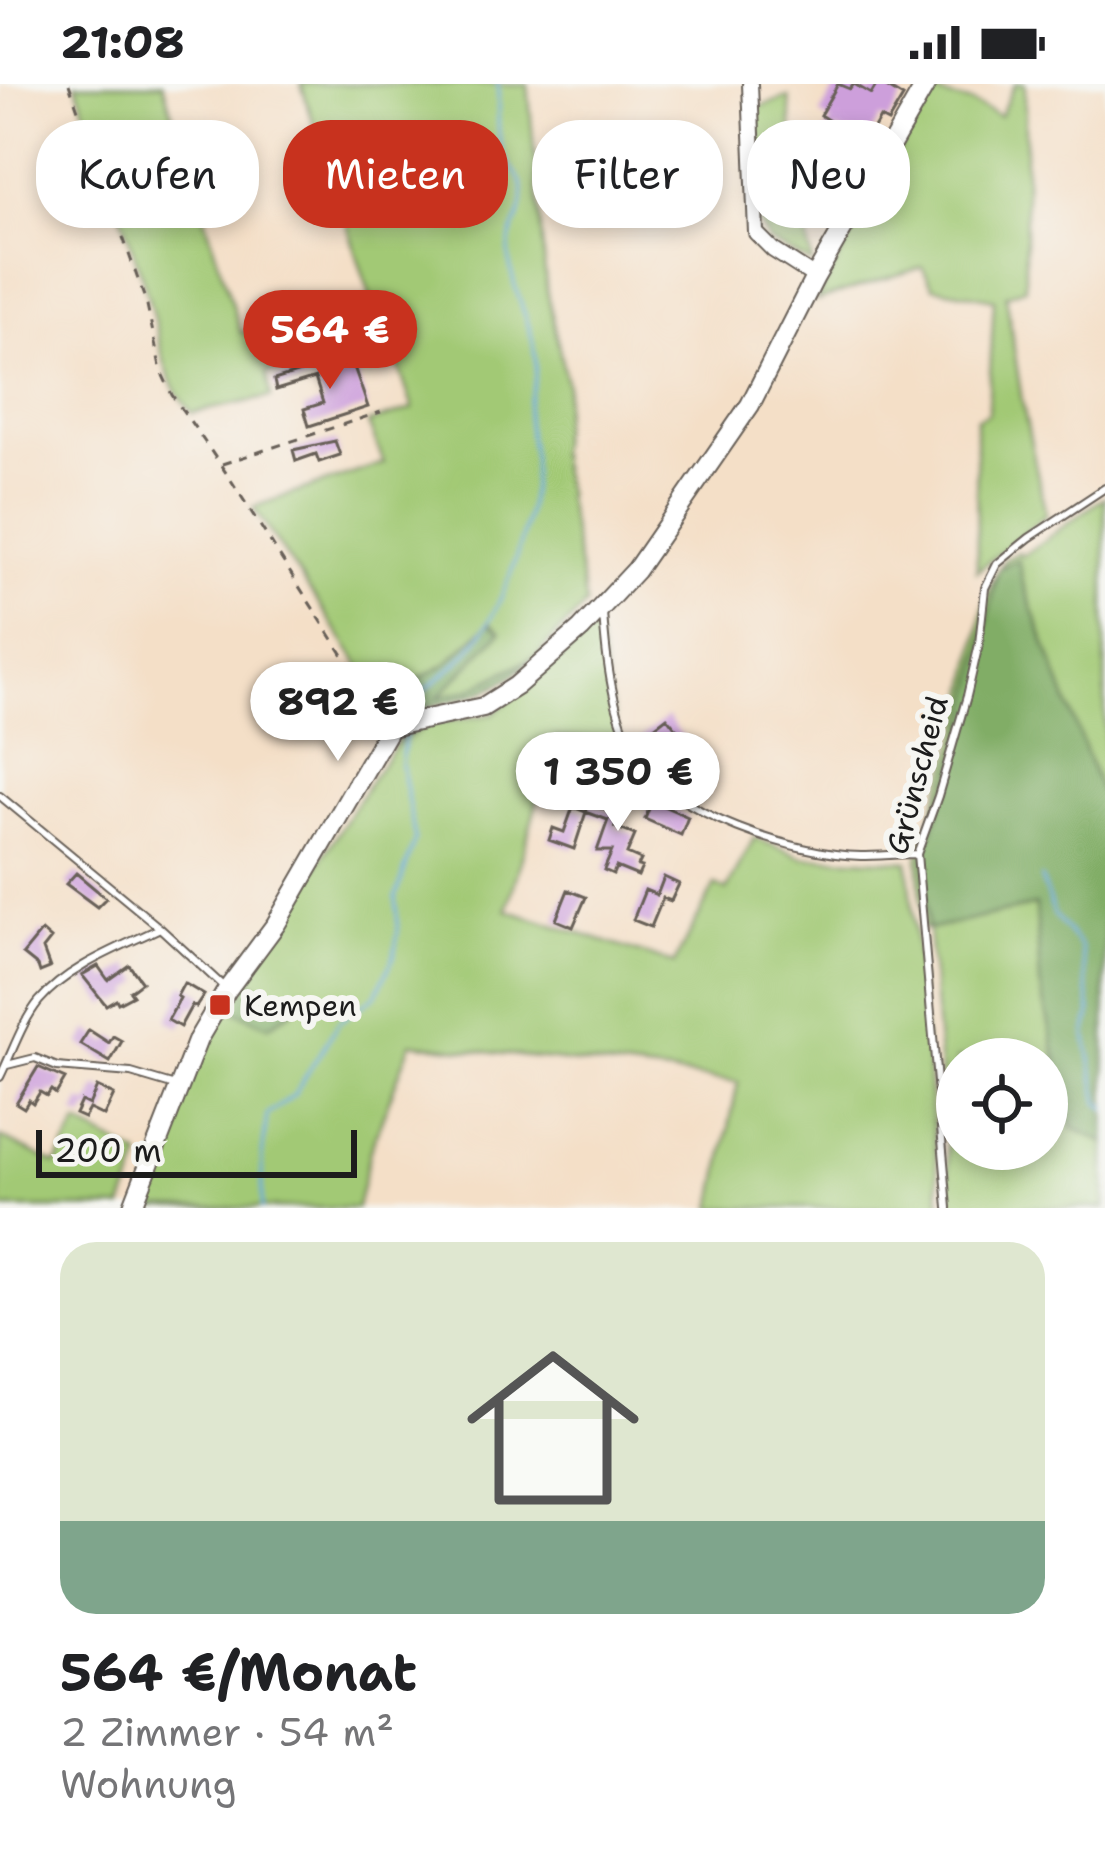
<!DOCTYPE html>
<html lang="de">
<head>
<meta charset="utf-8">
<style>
  body { margin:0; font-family:"Shantell Sans",sans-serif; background:#f2f2f2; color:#202124; height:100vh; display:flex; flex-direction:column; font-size:45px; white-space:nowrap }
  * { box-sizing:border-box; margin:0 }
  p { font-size:39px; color:#757577 }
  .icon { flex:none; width:66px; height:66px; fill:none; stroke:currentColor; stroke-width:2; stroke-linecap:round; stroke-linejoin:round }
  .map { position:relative; height:1124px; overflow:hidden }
  .side { display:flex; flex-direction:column; background:#fff; flex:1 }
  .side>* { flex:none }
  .guide { position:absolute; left:36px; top:36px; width:1035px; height:108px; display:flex; gap:24px }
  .controls { position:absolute; left:936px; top:954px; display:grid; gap:24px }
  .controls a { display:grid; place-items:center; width:132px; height:132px; border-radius:50%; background:#fff; box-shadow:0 6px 18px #0003; font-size:60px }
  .scale { position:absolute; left:36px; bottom:30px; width:321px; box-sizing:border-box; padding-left:12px; border:6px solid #1c1c1c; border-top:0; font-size:33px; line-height:42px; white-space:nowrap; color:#1c1c1c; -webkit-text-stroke:9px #f6f6f2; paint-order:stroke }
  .price { position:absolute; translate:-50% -102px; padding:0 27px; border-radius:42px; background:#fff; color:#222; font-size:39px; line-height:78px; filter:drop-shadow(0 3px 6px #0008) }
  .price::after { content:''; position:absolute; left:50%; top:72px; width:36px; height:27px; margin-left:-18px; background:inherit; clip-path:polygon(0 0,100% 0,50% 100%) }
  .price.on { background:#c8321e; color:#fff }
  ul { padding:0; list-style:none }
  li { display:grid; align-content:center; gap:24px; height:636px; padding:0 60px }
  li span { display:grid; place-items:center; height:372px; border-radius:36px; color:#555 }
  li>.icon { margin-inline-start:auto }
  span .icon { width:216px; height:216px; fill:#fffc; stroke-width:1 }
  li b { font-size:51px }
  .chip { padding:0 42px; border-radius:48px; background:#fff; box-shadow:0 6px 18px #0003; font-size:42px; line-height:108px }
  .chip.on { background:#c8321e; color:#fff }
  .status { display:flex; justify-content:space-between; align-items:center; height:84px; padding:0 60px; background:#fff; direction:ltr }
  .status svg { height:33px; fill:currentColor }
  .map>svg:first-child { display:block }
  .green { fill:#a2c974; stroke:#5f7248; stroke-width:3; fill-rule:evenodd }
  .forest { fill:#81ad66; stroke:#4e6441; stroke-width:3 }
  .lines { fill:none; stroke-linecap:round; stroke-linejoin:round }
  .stream { stroke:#69aadd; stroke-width:3 }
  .building { fill:#cd9fdb }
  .lane-casing { stroke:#686058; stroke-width:10 }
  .street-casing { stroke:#686058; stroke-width:18 }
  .secondary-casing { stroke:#686058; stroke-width:22 }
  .path { stroke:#686058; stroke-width:3; stroke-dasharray:9 9; stroke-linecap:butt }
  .lane { stroke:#fff; stroke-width:6 }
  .street { stroke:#fff; stroke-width:14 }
  .secondary { stroke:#fff; stroke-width:18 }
  .poi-dot { fill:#c8321e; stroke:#f6f6f2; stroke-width:4.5 }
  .labels { text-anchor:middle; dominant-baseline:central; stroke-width:12; stroke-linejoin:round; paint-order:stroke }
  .street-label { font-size:30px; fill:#1c1c1c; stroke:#f6f6f2 }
  .poi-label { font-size:30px; fill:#1c1c1c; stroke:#f6f6f2; text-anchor:start }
</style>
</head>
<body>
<div class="status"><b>21:08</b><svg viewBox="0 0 49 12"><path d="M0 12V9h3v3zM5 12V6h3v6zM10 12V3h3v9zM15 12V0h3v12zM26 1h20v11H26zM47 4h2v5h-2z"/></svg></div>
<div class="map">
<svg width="1105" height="1124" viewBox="0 0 1105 1124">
  <rect width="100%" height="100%" fill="#f6f6f2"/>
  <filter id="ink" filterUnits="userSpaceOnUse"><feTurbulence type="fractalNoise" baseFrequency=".00833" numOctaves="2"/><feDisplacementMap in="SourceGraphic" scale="24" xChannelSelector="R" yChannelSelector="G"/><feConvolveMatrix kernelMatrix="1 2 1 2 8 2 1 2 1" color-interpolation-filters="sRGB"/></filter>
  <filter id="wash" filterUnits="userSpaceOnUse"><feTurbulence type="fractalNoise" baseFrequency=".004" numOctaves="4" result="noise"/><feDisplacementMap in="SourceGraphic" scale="48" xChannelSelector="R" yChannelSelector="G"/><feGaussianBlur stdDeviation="2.7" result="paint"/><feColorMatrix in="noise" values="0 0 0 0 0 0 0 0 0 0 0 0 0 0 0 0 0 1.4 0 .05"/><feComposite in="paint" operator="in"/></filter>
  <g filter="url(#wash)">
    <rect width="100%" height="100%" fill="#f4dfc7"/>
    <path class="green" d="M76 0H163L241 249 371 214 301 0H528L546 201 567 302 557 366 586 521 536 572 469 606 435 614 500 549 490 539 446 580 383 615 253 423 384 379 368 339 413 325 389 254 267 289 271 313 192 329C160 293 161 255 147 210 126 140 100 70 76 0Z
      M1015 0H1025V204L1006 211 1022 317 1046 431 977 487 976 335 988 329 994 215 933 203 922 183 816 217 931 9 972 19 1000 32Z
      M789 13 796 87 812 180 768 157 760 139 756 24Z
      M1105 413V721L1072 1043 1105 1059V1124H952L928 846 1035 821 1032 811 923 845 918 773 961 641 984 521 992 498 1004 476 1019 468 1022 472ZM957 975H1047V1065H957Z
      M596 544 615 638 620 652 611 656 555 654 507 826 674 880 715 801 727 806 754 754 803 773 908 777 941 1124H713L738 998 411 959 370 1066 357 1124H142C161 1055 189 984 226 923L292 925 247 895 374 691 400 655 430 640 493 630Z
      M78 1040 141 1073 123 1124H0V1053L56 1080Z"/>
    <path class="forest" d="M1018 475 1023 499 1105 720V1059L1072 1043 1040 900 1036 821 928 846 924 772 964 651 998 485Z
      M490 539 501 548 438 613 469 606 536 572C489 619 451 613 393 632L383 615 446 580Z
      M247 895 293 926 269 942 226 923Z"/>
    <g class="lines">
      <path class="stream" d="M407 625C426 600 454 587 473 562 508 516 531 438 533 381 533 362 525 345 527 326 527 317 532 309 534 300 537 286 535 269 532 254 525 225 509 198 509 166 509 144 526 132 523 105 521 92 510 84 505 73 495 51 499 23 498 0
        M1041 794 1054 831 1081 863 1091 929 1086 951 1099 1018 1105 1024
        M262 1124V1073L267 1031 294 1011 339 938 376 911 394 872 398 847 396 813 415 755 401 680 405 649"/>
    </g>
    <g id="blocks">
      <path class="building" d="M838 0 850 5 854 0 871 10 877 0H881L903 13 888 38 880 34 866 58 849 48 847 51 837 45 825 67 817 62 831 38 820 31Z
        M830 77 844 85 841 92 854 99 848 109 831 99 819 120 805 112 817 91 822 93Z
        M326 280 329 288 353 280 368 323 309 342 304 325 323 319 315 294 276 306 274 296Z
        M335 357 340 371 319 378 316 370 296 377 293 366Z
        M667 633 707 683 682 704 641 653Z
        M628 691 640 698 615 743 635 751 627 770 641 776 638 782 642 783 638 792 616 783 613 790 604 786 612 767H597L608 736 586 728 589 720 612 728 628 701 624 699Z
        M652 717 688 733 681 751 645 735Z
        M573 723 586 728 574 765 549 756 553 744 564 748Z
        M76 789 106 814 97 823 66 800Z
        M664 793 679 800 671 817 663 814 651 843 633 836 645 806 657 811Z
        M568 806 586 813 573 843 556 836Z
        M42 847 51 855 43 865 50 884 40 888 38 882 23 870Z
        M129 881 142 898 130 907 133 911 118 919 116 915 106 921 82 891 98 882 108 896Z
        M184 899 204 911 196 923 192 921 180 943 168 936 180 914 177 912Z
        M89 946 109 959 113 952 122 957 110 978 80 960Z
        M38 983 65 995 56 1010 51 1006 47 1012 40 1008 33 1019 29 1016 24 1024 16 1019Z
        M97 1003 114 1011 104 1032 89 1025 84 1034 75 1030 81 1017 89 1021Z"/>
    </g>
  </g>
  <g filter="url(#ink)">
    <use href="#blocks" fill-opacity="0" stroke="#686058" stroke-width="3"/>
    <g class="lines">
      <defs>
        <path id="lane" d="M603 528C606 575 612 631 637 673 670 730 797 771 861 772 880 772 898 770 917 770
          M0 712 160 844 225 904
          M7 981 35 974 57 983 131 989 175 1002
          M0 993C12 969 22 938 39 917 69 882 119 864 160 844
          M948 1124 917 770 938 712 967 612 979 560 985 504 997 480 1029 454 1105 404"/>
        <path id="street" d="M750 0 756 149 773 166 815 193"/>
        <path id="secondary" d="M132 1124 198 955 227 906 276 840 390 643 483 623 516 602 581 545 636 486 750 321 815 193 926 0"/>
      </defs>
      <use href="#lane" class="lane-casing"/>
      <use href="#street" class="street-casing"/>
      <use href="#secondary" class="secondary-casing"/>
      <path class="path" d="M69 0 147 221 161 287 172 311 229 393 382 632
        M222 380 381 328"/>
      <use href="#lane" class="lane"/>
      <use href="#street" class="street"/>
      <use href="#secondary" class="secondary"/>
    </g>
  </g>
  <rect class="poi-dot" x="208" y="909" width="24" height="24" rx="6"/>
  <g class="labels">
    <g class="street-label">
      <text transform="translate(917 691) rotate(-75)">Grünscheid</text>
    </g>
    <g class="poi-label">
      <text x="244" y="921">Kempen</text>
    </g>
  </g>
</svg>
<div class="controls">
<a><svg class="icon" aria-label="locate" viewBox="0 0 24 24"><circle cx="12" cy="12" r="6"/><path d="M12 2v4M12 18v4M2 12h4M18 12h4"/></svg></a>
</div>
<div class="scale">200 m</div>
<b class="price on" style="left:330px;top:308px">564 €</b>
<b class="price" style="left:338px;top:680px">892 €</b>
<b class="price" style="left:618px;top:750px">1 350 €</b>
<div class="guide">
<a class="chip">Kaufen</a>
<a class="chip on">Mieten</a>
<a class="chip">Filter</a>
<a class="chip">Neu</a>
</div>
</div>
<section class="side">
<ul>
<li><span style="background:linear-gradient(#dfe7d0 75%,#7fa58c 0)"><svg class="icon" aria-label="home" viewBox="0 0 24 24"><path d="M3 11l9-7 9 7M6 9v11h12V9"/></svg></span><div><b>564 €/Monat</b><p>2 Zimmer · 54 m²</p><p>Wohnung</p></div></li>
</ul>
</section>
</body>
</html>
